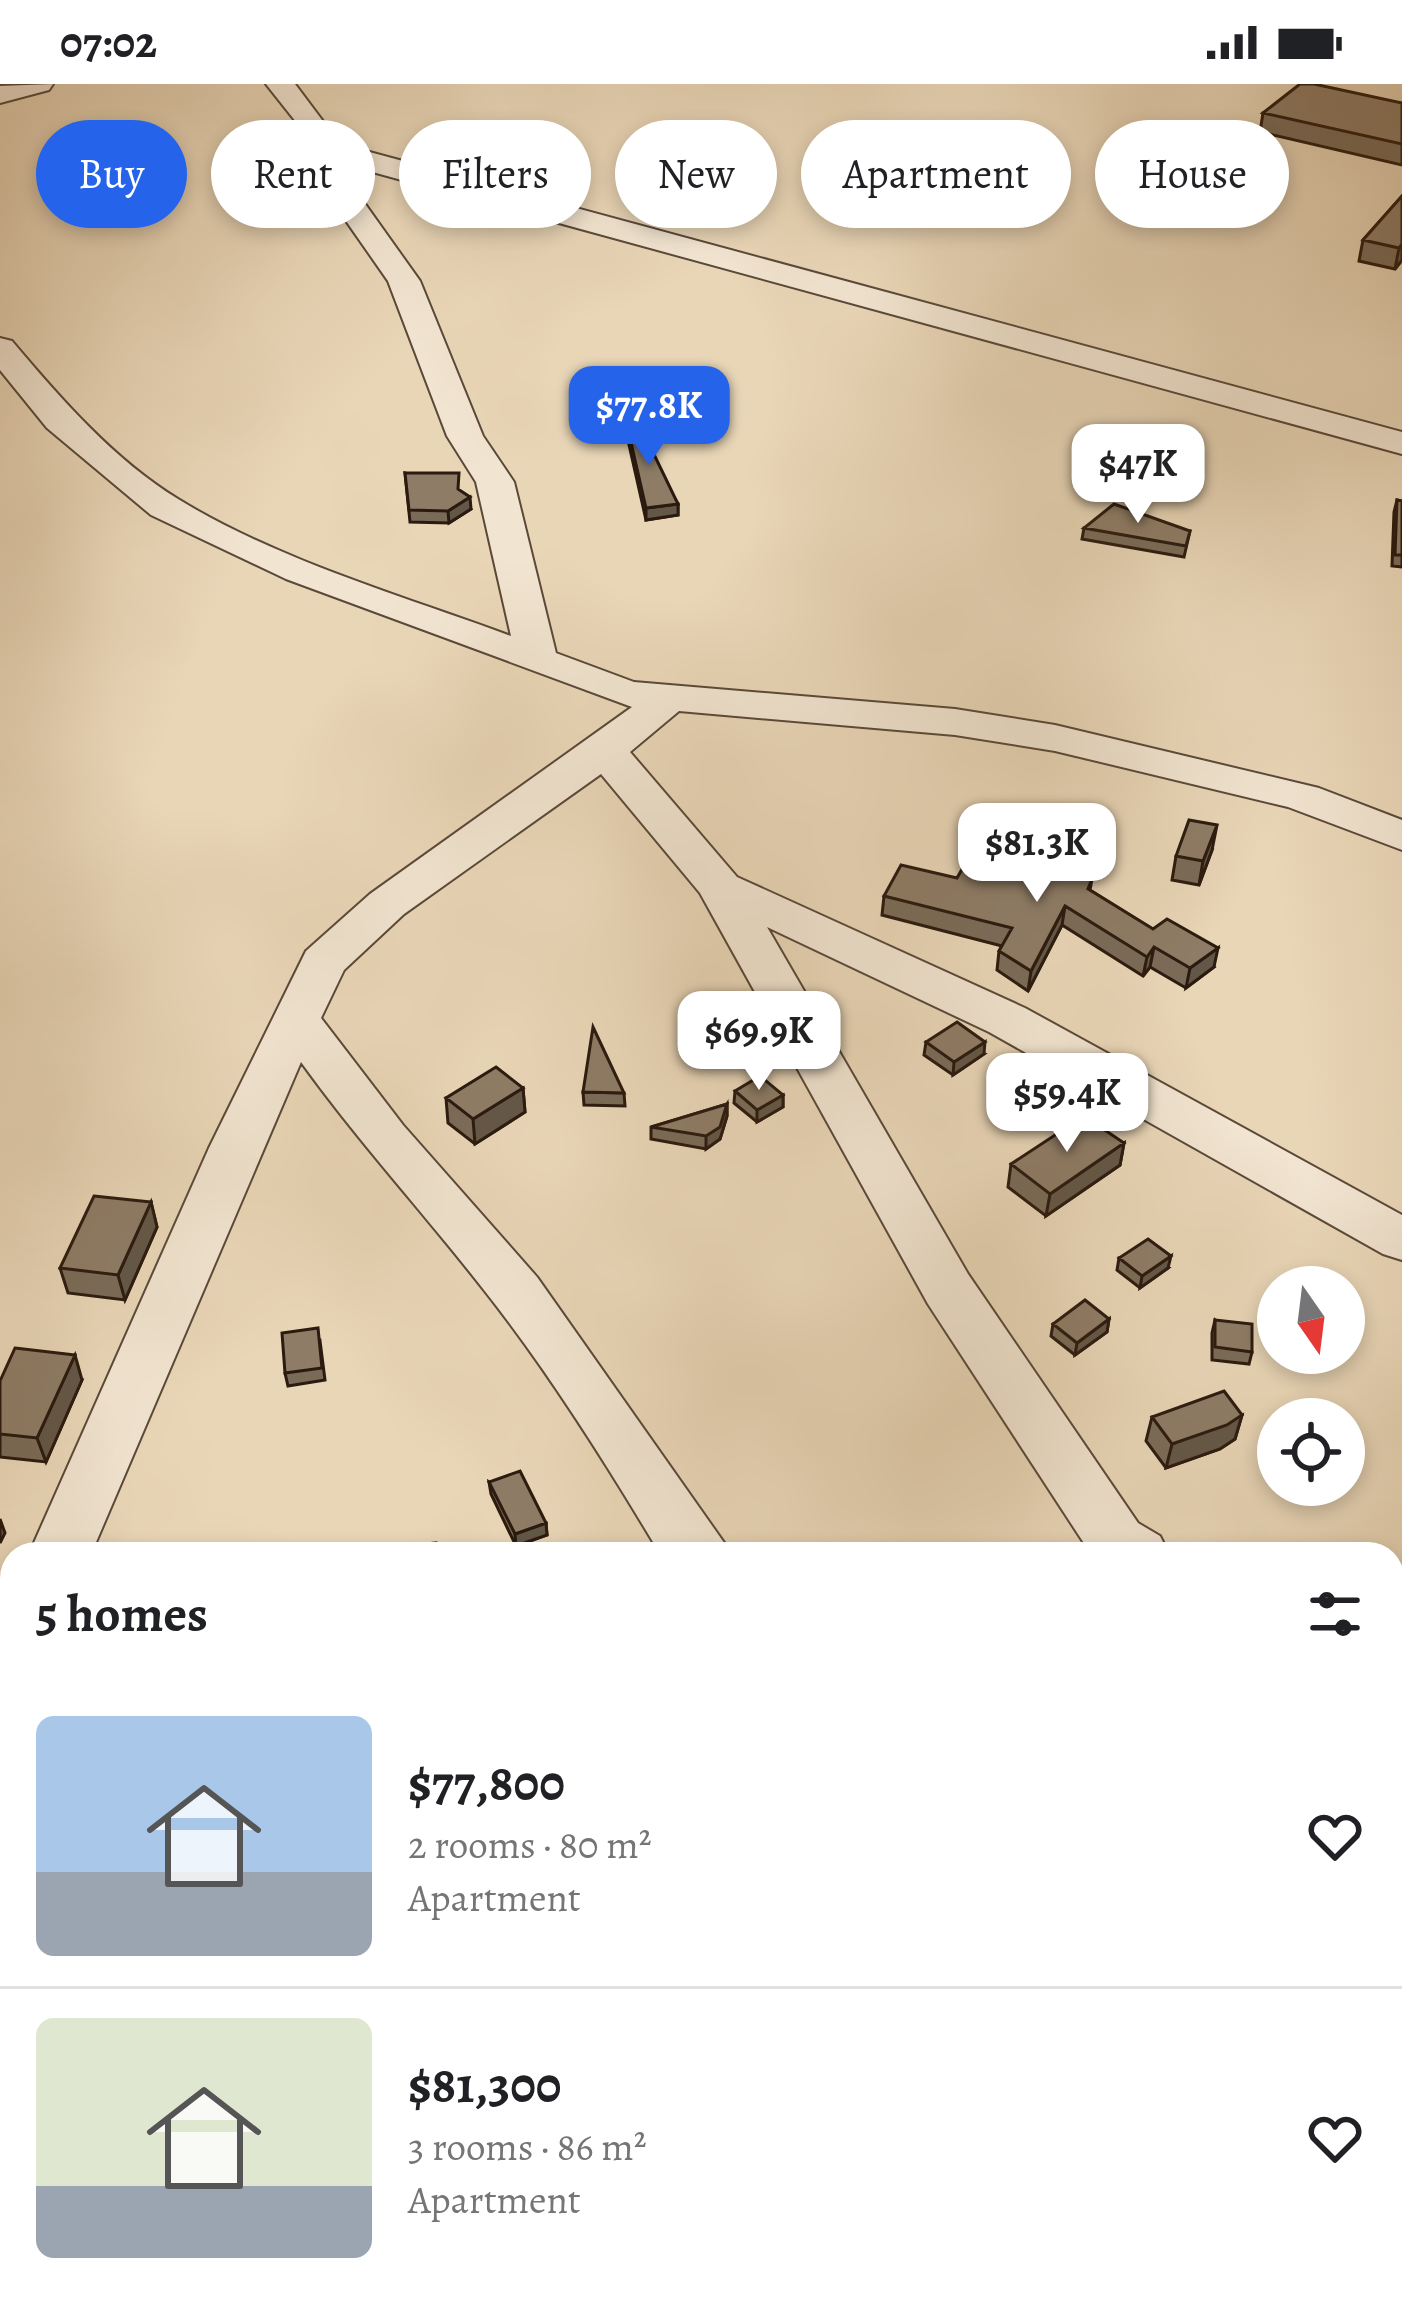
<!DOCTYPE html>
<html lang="en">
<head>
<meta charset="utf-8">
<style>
  body { margin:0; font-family:Alegreya,serif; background:#f2f2f2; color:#202124; height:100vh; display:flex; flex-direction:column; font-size:45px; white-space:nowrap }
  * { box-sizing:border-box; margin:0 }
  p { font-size:39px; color:#757577 }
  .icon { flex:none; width:66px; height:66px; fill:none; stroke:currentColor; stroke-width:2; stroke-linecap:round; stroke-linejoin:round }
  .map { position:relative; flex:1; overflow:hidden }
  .panel { position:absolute; left:0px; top:1458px; width:1404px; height:768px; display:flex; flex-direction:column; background:#fff; border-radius:36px 36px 0 0; box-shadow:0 6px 18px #0003 }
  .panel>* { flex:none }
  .banner { position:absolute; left:36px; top:36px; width:1332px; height:108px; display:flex; gap:24px }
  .needle { width:78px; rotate:166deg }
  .buttons { position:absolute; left:1257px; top:1182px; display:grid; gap:24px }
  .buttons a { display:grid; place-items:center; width:108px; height:108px; border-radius:50%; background:#fff; box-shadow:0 6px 18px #0003; font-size:60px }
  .price { position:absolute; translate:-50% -102px; padding:0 27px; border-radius:24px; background:#fff; color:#222; font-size:39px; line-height:78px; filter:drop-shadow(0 3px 6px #0008) }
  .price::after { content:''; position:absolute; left:50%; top:72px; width:36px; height:27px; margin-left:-18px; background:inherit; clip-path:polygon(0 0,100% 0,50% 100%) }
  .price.on { background:#2563eb; color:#fff }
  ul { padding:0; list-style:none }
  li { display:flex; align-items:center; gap:36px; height:300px; padding:0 36px }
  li+li { border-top:3px solid #e0e0e0 }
  li span { display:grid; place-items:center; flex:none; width:336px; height:240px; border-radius:18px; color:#555 }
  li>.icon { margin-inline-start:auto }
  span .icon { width:144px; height:144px; fill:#fffc; stroke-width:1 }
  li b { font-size:51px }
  h2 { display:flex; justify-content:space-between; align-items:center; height:144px; padding:0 36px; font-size:51px }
  .tag { padding:0 42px; border-radius:54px; background:#fff; box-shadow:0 6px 18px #0003; font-size:42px; line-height:108px }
  .tag.on { background:#2563eb; color:#fff }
  .status { display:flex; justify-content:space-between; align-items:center; height:84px; padding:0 60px; background:#fff; direction:ltr }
  .status svg { height:33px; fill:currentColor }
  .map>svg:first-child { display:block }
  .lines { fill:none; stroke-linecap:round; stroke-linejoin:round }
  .minor-casing { stroke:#5a4939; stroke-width:4 }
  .minor { fill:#f1e4d0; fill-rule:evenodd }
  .wall { fill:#7a6b58; stroke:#2b1a0f; stroke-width:3 }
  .shaded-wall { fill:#635747; stroke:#2b1a0f; stroke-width:3 }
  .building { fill:#8e7c66; stroke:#2b1a0f; stroke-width:3 }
</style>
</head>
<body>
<div class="status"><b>07:02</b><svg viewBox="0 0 49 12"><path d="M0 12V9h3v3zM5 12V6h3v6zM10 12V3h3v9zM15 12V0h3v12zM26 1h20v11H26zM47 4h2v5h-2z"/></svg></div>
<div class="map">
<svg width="1402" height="2226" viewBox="0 0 1402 2226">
  <rect width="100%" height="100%" fill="#e9d6b7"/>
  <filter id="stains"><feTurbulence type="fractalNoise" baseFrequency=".00167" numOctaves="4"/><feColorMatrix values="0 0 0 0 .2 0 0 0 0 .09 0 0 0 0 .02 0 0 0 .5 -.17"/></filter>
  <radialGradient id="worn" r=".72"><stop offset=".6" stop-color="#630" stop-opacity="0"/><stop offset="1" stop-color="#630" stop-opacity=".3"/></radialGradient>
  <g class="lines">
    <defs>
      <path id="minor" d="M53 0 49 6 0 19V2Z
        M266 0H295L340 60 1402 348V370L347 81 358 110 420 197 483 352 514 398 556 569 634 598 955 625 1055 641 1319 704 1402 736V766L1288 723 1055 667 955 651 679 627 630 668 737 793 1025 924 1402 1131V1176L1383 1170 989 948 767 843 968 1190 1138 1439 1160 1452 1169 1470H1091L928 1220 700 809 601 690 404 830 344 886 321 934 403 1041 537 1193 732 1470H662L656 1463C607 1381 556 1300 498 1224 434 1140 363 1064 301 978L91 1470H29L209 1064 306 867 370 810 632 623 286 495 151 431 47 344 0 286V254L12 257C60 314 114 376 178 415 277 476 403 512 511 552L476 398 447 352 388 197 328 111 308 53Z
        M1392 1517 1402 1519V1573L1392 1571Z
        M12 1561V1645L0 1649V1565Z
        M1392 1876 1402 1880V1961L1392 1956Z
        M865 2214H945L944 2226H864Z"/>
    </defs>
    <use href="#minor" class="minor-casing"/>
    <use href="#minor" class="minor"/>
  </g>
  <path class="wall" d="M1402 19V81L1260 48 1263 29Z
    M1402 112V176L1395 185 1359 177 1363 156Z
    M625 332 678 420V431L646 436 625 343Z
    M405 389 459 406 471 425 449 439 410 438Z
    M1397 416 1402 417V483L1392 482 1394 428Z
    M1084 444 1190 447 1184 473 1082 455Z
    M1212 766 1199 801 1172 796 1176 772Z
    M1045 779 1042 785 1092 795 1090 806 1214 883 1186 904 1150 883 1143 892 1062 841 1028 907 997 886 999 867 1002 862 882 831 884 812 986 786Z
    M926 958 984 970 953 991 924 971Z
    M523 1004 525 1028 475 1060 448 1039 446 1014Z
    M735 1007 783 1011V1023L757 1038 734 1019Z
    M583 1008 624 1009 625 1022 584 1021Z
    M727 1020V1032L720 1055 706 1065 651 1055V1043Z
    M1124 1059 1120 1081 1046 1132 1008 1103 1011 1080Z
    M151 1118 157 1143 125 1216 68 1209 60 1184Z
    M1119 1174 1168 1184 1140 1204 1117 1186Z
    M1109 1235 1107 1248 1075 1271 1051 1252 1053 1240Z
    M1215 1236 1252 1268 1249 1280 1212 1276V1249Z
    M320 1257 325 1296 288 1302 285 1289Z
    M82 1296 46 1378 0 1373V1297Z
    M1242 1331 1235 1355 1220 1365 1166 1384 1146 1357 1152 1333Z
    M489 1398 546 1439 547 1451 516 1462 491 1410Z"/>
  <path class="shaded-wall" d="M1402 160V176L1395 185 1399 164Z
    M470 413 471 425 449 439 448 427Z
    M678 420V431L646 436V424Z
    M1217 741 1212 766 1199 801 1203 777Z
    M1048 760 1045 779 1030 803 1032 783Z
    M1065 822 1062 841 1028 907 1031 887Z
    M1154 863 1150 883 1143 892 1147 873Z
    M1218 864 1214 883 1186 904 1190 884Z
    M985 958 984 970 953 991 954 978Z
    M523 1004 525 1028 475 1060 473 1035Z
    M783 1011V1023L757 1038V1026Z
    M727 1020V1032L720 1055 706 1065V1052Z
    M1124 1059 1120 1081 1046 1132 1050 1110Z
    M151 1118 157 1143 125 1216 118 1191Z
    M1171 1172 1168 1184 1140 1204 1142 1192Z
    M1109 1235 1107 1248 1075 1271 1077 1259Z
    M75 1271 82 1296 46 1378 37 1354Z
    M1242 1331 1235 1355 1220 1365 1166 1384 1172 1360Z
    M0 1435 5 1449 0 1459Z
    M546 1439 547 1451 516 1462 515 1450Z
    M1402 1752V1768L1392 1774V1758Z
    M139 2214H183L168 2226H143L137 2215Z
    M642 2214H655L638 2226H625Z"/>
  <path class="building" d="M1300 0H1314L1402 19V60L1263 29Z
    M1402 112V160L1399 164 1363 156Z
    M634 329 678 420 646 424 625 332Z
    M405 389H459L458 405 470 413 448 427 409 426Z
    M1397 416 1402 417V471H1395Z
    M1114 420 1190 447 1186 462 1084 444Z
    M1189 736 1217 741 1203 777 1176 772Z
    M1012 749 1048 760 1032 783 1092 795 1088 805 1153 845 1167 835 1218 864 1190 884 1154 863 1147 873 1065 822 1031 887 999 867 1012 844 884 812 901 781 957 794 965 780 986 786Z
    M957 938 985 958 954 978 926 958Z
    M593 943 624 1009 583 1008Z
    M496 983 523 1004 473 1035 446 1014Z
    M760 992 783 1011 757 1026 735 1007Z
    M727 1020 720 1043 706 1052 651 1043Z
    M1084 1032 1124 1059 1050 1110 1011 1080Z
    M94 1112 151 1118 118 1191 60 1184Z
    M1148 1155 1171 1172 1142 1192 1119 1174Z
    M1085 1216 1109 1235 1077 1259 1053 1240Z
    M1215 1236 1252 1240V1268L1215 1263Z
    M318 1244 322 1284 285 1289 282 1249Z
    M15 1264 75 1271 37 1354 0 1350V1297Z
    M1224 1307 1242 1331 1227 1341 1172 1360 1152 1333Z
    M520 1387 546 1439 515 1450 489 1398Z
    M436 1459 437 1470H407L406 1462Z
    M1392 1714 1402 1725V1752L1392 1758Z
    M202 2214H312L316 2226H205Z
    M573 2214H642L625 2226H558Z"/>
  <rect width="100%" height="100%" filter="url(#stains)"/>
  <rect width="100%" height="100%" fill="url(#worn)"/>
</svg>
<div class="buttons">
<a><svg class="needle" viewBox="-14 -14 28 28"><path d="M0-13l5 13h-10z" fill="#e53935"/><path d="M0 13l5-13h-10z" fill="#757577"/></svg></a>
<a><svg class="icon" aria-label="locate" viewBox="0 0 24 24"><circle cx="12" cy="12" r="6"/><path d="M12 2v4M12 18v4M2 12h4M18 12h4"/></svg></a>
</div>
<b class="price on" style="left:649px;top:384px">$77.8K</b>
<b class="price" style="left:1138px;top:442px">$47K</b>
<b class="price" style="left:1037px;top:821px">$81.3K</b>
<b class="price" style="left:759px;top:1009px">$69.9K</b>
<b class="price" style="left:1067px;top:1071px">$59.4K</b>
<div class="banner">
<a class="tag on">Buy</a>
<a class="tag">Rent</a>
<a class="tag">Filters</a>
<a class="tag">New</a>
<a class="tag">Apartment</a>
<a class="tag">House</a>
</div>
<section class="panel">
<h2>5 homes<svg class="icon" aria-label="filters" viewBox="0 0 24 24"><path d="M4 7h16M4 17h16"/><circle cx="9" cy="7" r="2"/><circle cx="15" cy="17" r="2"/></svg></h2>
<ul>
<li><span style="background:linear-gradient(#a9c7e8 65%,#9aa5b1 0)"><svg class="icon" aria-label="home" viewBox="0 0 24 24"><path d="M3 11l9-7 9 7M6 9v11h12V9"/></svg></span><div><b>$77,800</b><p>2 rooms · 80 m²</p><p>Apartment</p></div><svg class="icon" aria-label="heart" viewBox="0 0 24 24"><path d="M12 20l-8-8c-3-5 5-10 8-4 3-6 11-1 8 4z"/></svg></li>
<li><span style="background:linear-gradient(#dfe7d0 70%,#9aa5b1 0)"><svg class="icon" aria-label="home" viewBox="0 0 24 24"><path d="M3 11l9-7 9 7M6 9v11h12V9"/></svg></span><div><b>$81,300</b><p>3 rooms · 86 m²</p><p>Apartment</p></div><svg class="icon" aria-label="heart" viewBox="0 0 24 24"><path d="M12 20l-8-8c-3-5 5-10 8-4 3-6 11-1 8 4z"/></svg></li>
</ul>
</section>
</div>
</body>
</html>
